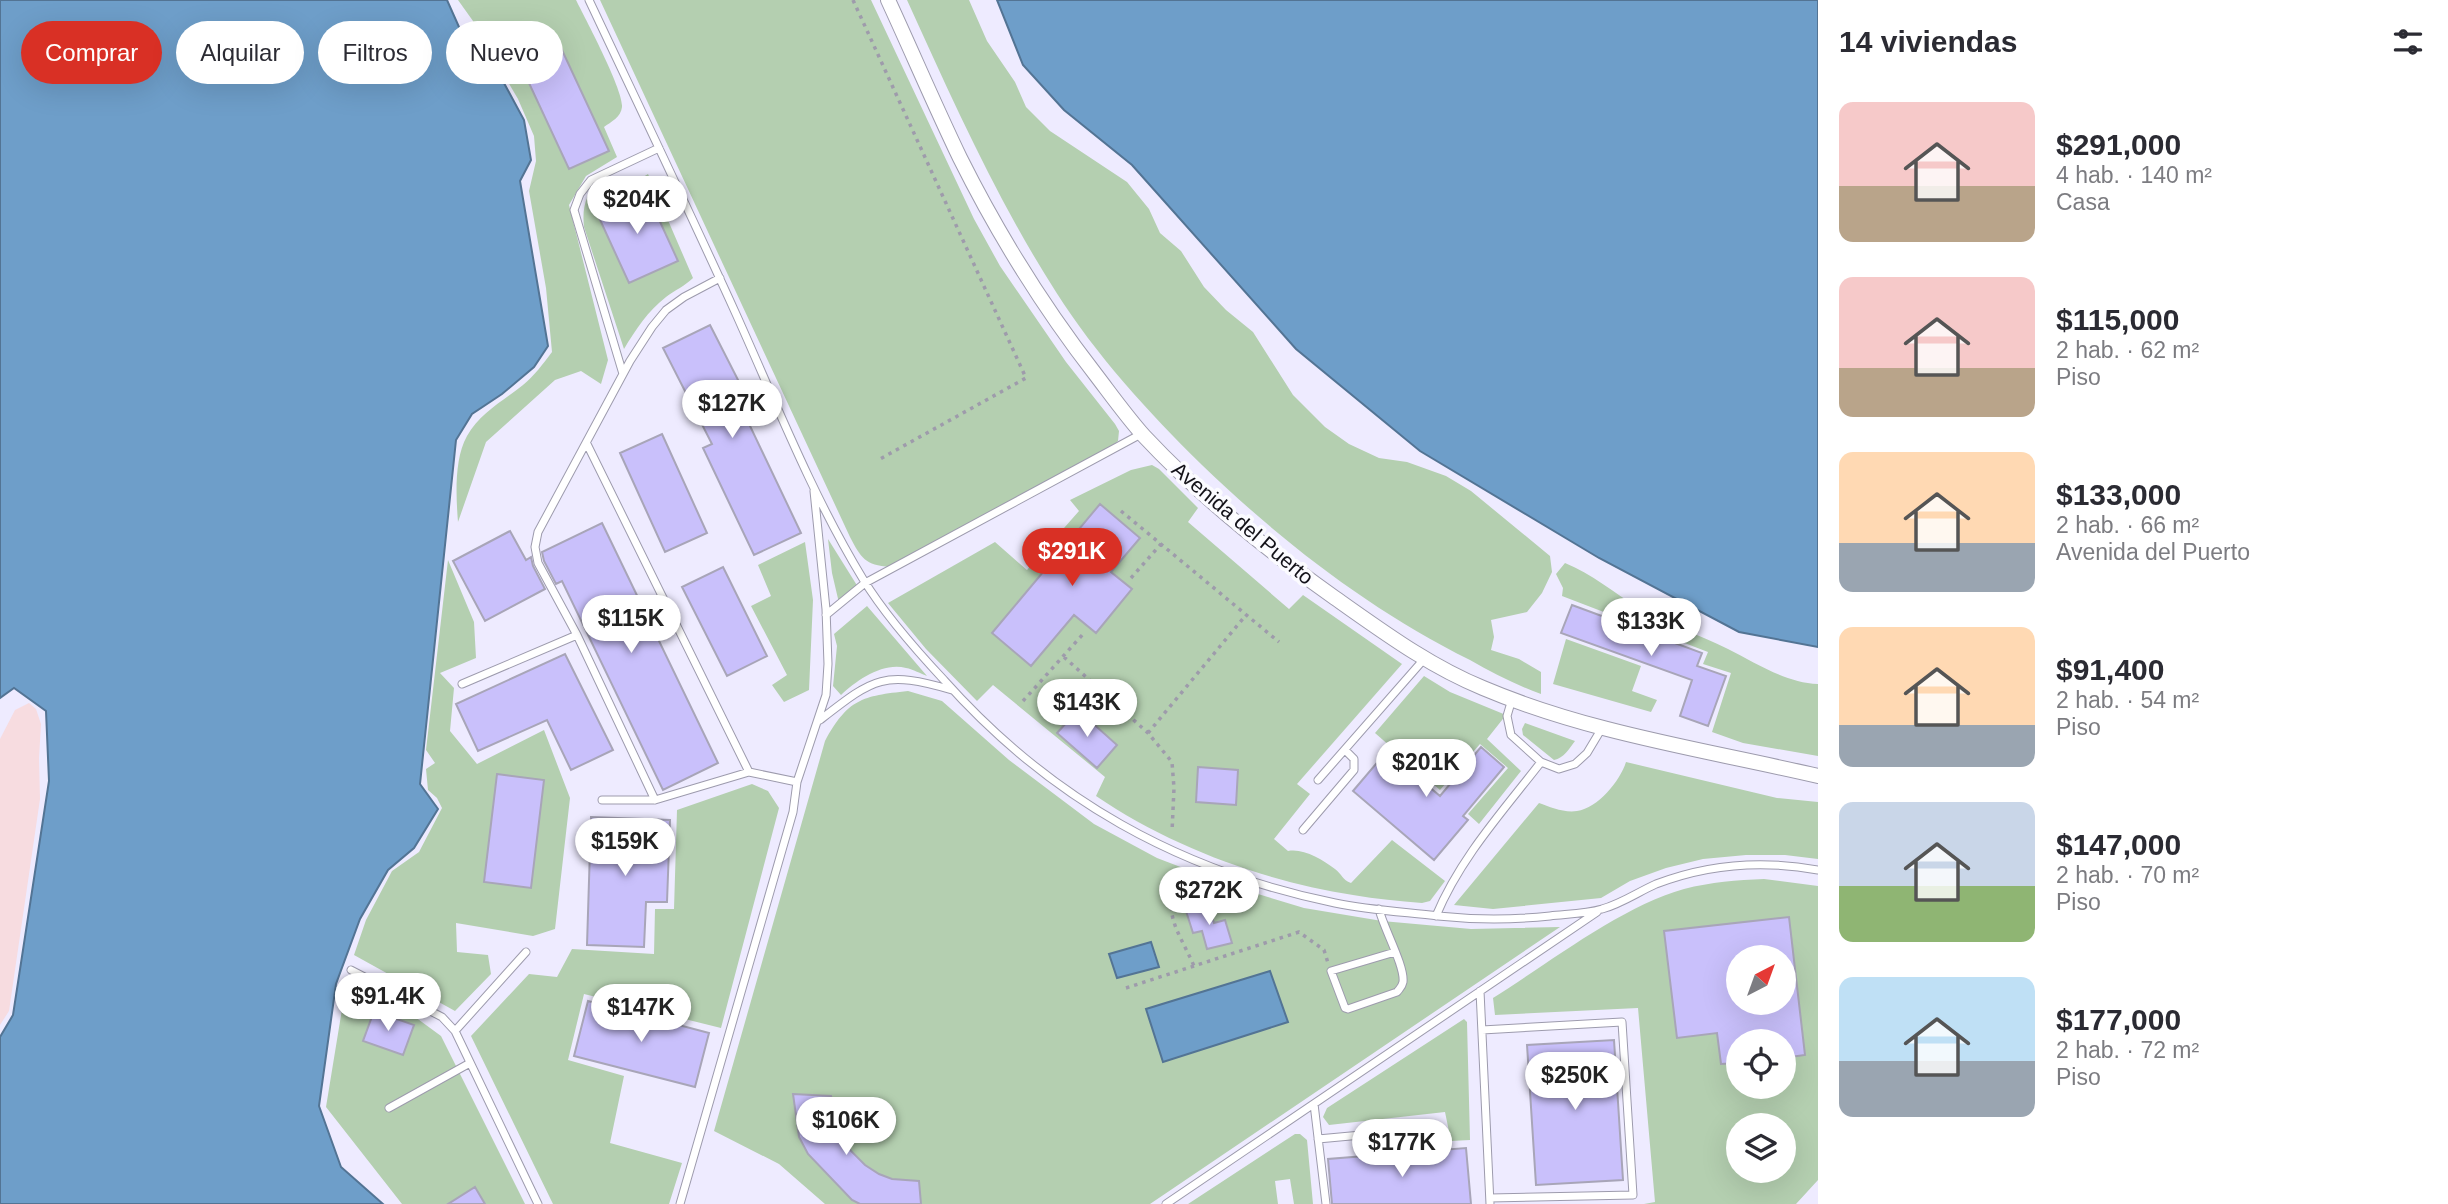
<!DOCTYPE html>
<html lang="es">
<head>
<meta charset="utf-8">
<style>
  body { margin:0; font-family:Helvetica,sans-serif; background:#f7f7f7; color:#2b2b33; height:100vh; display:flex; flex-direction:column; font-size:26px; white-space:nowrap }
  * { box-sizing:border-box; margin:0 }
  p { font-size:23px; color:#7c7c81 }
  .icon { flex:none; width:38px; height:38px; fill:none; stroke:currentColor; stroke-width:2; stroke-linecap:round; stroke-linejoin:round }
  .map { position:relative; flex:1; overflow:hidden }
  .panel { display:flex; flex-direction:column; background:#fff; width:630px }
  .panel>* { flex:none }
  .banner { position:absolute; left:21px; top:21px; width:665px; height:63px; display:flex; gap:14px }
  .needle { width:46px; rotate:41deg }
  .tools { position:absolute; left:1726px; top:945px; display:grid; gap:14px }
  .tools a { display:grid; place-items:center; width:70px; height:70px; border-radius:50%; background:#fff; box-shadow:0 7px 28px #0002; font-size:35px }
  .price { position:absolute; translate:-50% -60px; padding:0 16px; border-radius:24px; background:#fff; color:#222; font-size:23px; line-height:46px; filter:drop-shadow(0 2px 4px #0008) }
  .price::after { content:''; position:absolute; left:50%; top:42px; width:21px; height:16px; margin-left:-10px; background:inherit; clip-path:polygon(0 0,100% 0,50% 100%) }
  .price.selected { background:#d93025; color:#fff }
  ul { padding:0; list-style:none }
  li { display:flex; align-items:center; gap:21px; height:175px; padding:0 21px }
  li span { display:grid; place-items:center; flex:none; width:196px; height:140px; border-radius:14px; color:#555 }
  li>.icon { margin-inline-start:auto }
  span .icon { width:84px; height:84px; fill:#fffc; stroke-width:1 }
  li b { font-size:30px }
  h2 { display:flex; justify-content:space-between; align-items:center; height:84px; padding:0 21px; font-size:30px }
  .tag { padding:0 24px; border-radius:32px; background:#fff; box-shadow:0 7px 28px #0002; font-size:24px; line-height:63px }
  .tag.selected { background:#d93025; color:#fff }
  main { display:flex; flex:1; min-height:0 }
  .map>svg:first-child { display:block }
  .industrial { fill:#f7dce0 }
  .green { fill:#b4cfb0; fill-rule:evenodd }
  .water { fill:#6e9ec9; stroke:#537494; stroke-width:2 }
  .building { fill:#c9c0fb; stroke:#a8a5b8; stroke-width:2; fill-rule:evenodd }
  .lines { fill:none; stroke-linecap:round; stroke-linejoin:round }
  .lane-casing { stroke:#9d9bad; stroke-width:9 }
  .street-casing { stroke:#9d9bad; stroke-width:16 }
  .path { stroke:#9e9bab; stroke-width:3.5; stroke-dasharray:3.5 5; stroke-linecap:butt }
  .lane { stroke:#fff; stroke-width:7 }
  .street { stroke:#fff; stroke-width:14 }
  .labels { text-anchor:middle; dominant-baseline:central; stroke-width:7; stroke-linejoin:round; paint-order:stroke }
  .street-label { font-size:21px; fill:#131219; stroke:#fbfbff }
</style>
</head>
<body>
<main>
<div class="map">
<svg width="1818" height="1204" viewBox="0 0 1818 1204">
  <rect width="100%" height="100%" fill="#eeebff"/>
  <path class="industrial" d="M29 703 36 709 41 724 39 758 40 799 9 1011 0 1025V739L15 710Z"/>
  <path class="green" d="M458 0H576C585 18 624 91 622 107 621 117 611 122 604 127L617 157 586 176 569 205 608 360 601 384 581 371 555 380 486 442 458 522C456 497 454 459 467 436 480 413 503 401 523 385 534 376 543 364 552 352L546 288 529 191 536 161 534 136 518 99 501 70 483 61 475 42 473 21Z
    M600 0H871L974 219 1000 266 1066 362 1115 424 1119 431 1118 441 1110 448 890 567C865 565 861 558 850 537Z
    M907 0H969L987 41 1015 82 1026 107 1050 131 1127 182 1149 209 1160 233 1181 251 1204 287 1226 310 1253 332 1293 395 1325 427 1349 444 1379 458 1407 462 1446 476 1471 491 1550 556 1552 572 1542 593 1527 612 1491 620 1494 637 1491 650 1519 659 1541 672V694C1516 685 1493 673 1470 660 1370 610 1282 542 1202 465 1148 412 1096 355 1056 292 997 200 952 99 907 0Z
    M648 174 693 278C685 286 675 290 666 297 648 311 636 329 624 349L584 227C582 209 585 191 602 181L609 198Z
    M1152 465 1159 469 1198 508 1188 522 1289 609 1303 595 1402 664 1297 784 1310 794 1274 839 1288 851C1303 848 1322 859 1335 869 1342 874 1342 880 1351 883L1392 840 1445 881 1430 901 1422 903C1399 901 1376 899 1353 895 1264 881 1171 847 1096 796L1105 777 993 685 977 701 926 649 888 603 995 542 1027 570 1079 511 1070 500 1131 470Z
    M828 539 858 587 839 603 832 573Z
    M805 542 813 600 809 690 784 702 772 685 787 675 751 606 771 596 758 565Z
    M448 560 474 622 476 658 440 673 454 688 450 731 477 764 544 730 570 798 555 929 533 936 456 923 457 952 488 955 491 974 455 1011 354 955 366 920 392 871 419 852 442 808 437 798 428 790 426 769 435 763 426 750Z
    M1565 563C1592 574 1614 593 1639 608 1667 625 1699 634 1728 649 1756 663 1786 683 1818 684V756L1743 743 1712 732 1731 673 1703 664 1708 652 1562 596 1563 588 1556 574Z
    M867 606 927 676C921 674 913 669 906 668 883 662 857 680 841 695L833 686 837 646 834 634Z
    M1566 639 1641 666 1632 691 1657 700 1651 712 1553 684Z
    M1424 676 1450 692 1506 715 1487 739 1521 771 1479 824 1468 814 1508 768 1480 744 1440 790 1375 733Z
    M908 691 942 701 1009 760 1094 824 1157 858 1225 884 1304 908 1382 921 1471 929 1560 927 1150 1204H825L779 1164 714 1131 825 741C848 699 862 696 908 691Z
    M1525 723 1575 741C1569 749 1564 758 1554 760L1523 735 1522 729Z
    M1626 762 1777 798 1818 802V859L1785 855H1746L1703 859 1666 868 1630 881 1601 898 1493 909 1454 905 1539 803C1550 807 1564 813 1577 811 1598 808 1620 781 1626 762Z
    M752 784 768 791 779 808 721 1028 584 994 568 1060 624 1076 610 1143 682 1163 669 1204H553L471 1036 529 974 557 977 572 949 654 954 655 909H674L677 810Z
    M1764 879 1818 886V1180L1796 1204H1644L1655 1202 1638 1008 1495 1015 1493 998C1549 963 1622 906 1684 889 1711 882 1737 880 1764 879ZM1738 957H1783V1003H1738ZM1738 1041H1783V1087H1738ZM1738 1125H1783V1171H1738Z
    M344 997H373L411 1014 441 1036 525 1204H402L326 1107Z
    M1464 1019 1467 1022 1470 1140 1451 1141 1445 1112 1329 1125 1323 1117 1327 1108Z
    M1295 1134H1300L1307 1140 1313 1204H1294L1290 1179 1275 1181 1278 1204H1188Z"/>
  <path class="water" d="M0 0H447L475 63 498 72 524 120 531 160 520 181 548 346 534 367 502 394 472 414 456 440 420 784 438 809 414 848 388 870 360 919 336 984 319 1106 341 1167 383 1204H0V1037L13 1015 49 781 46 711 14 688 0 698Z
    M997 0H1818V647L1739 632 1599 558 1420 451 1296 349 1132 165 1064 110 1023 65Z
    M1151 942 1159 967 1117 978 1109 954Z
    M1270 971 1288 1022 1163 1062 1146 1009Z"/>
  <path class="building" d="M555 35 609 151 569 169 515 53Z
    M645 189 678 261 629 283 596 211Z
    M710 325 759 421 750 426 801 533 754 555 703 448 712 444 663 348Z
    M662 434 707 533 665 552 620 453Z
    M1100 504 1140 538 1111 572 1132 589 1096 633 1074 615 1031 666 992 633Z
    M602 523 718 763 663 790 562 581 556 584 544 561 542 552Z
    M510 531 526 560 531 557 533 566 545 589 485 621 453 561Z
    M723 567 767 656 727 676 682 587Z
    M1572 605 1702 653 1697 666 1726 676 1708 726 1680 716 1692 680 1561 633Z
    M565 654 613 750 571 770 547 720 478 751 456 704Z
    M1078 710 1117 745 1097 768 1057 733Z
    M1481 747 1504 767 1463 816 1468 820 1434 860 1353 791 1387 751 1440 796Z
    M1198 767 1238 770 1236 805 1196 802Z
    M497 774 544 780 531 888 484 882Z
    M591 817 670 820 667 902H646L644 947 587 945Z
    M1208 904 1214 923 1225 920 1232 943 1207 949 1202 931 1193 933 1186 911Z
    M1789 917 1805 1055 1783 1058V1041H1738V1063L1721 1064 1717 1033 1677 1038 1664 931ZM1738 957H1783V1003H1738Z
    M588 1001 709 1033 695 1087 574 1056Z
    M374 1011 414 1025 403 1055 363 1041Z
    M1614 1040 1623 1180 1536 1185 1527 1045Z
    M793 1094 831 1096 842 1136 851 1151 865 1165 879 1174 892 1179 919 1181 921 1204H860L852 1200 808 1154 799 1137Z
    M1466 1148 1471 1204H1332L1328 1159Z
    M475 1187 485 1204H448Z"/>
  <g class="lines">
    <defs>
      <path id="lane" d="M589 0C638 104 688 208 736 314 776 403 812 495 863 579 885 615 915 649 944 680 1050 799 1179 871 1335 903 1369 910 1404 912 1438 916 1476 920 1512 920 1550 916 1567 914 1585 914 1602 909 1621 904 1638 892 1656 884 1708 864 1763 860 1818 870
        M623 374 574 210 580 194 591 180 659 148
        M587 444 749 772 797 782
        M826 615 865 583 1141 434
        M462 684 577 635
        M1512 699 1507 716 1511 735 1541 762 1559 769 1575 764 1587 753 1602 728
        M820 720C874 678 883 670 952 690
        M1318 780 1425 658
        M602 800H655L749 772
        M655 800 577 635 538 563 535 547 538 532 630 361 652 327 666 310 684 297 720 278
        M1303 830 1354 770V759L1345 750
        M1379 909C1383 927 1405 966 1403 982 1402 987 1400 988 1397 992L1348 1009 1345 1008 1331 971 1395 952
        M1436 916C1460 858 1503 811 1541 762
        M351 970 442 1017 455 1031 538 1204
        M1480 991 1490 1204
        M1482 1030 1622 1022 1633 1195 1490 1198
        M455 1031 526 952
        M1314 1104 1326 1204
        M389 1108 470 1063
        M1318 1139 1426 1129
        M680 1204 793 812 797 782 826 695 828 664 826 609 814 491
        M1166 1204 1597 912"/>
      <path id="street" d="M888 0C912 52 935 106 960 158 998 234 1044 308 1096 375 1112 396 1127 417 1144 436 1201 497 1267 550 1335 598 1382 631 1429 666 1483 688 1589 733 1706 750 1818 776"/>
    </defs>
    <use href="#lane" class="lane-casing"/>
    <use href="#street" class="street-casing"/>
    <path class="path" d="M853 0 1026 378 880 459
      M1121 511 1279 642
      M1131 578 1161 544
      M1064 657 1148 733 1172 762 1174 788 1172 832
      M1023 701 1084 633
      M1148 733 1246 615
      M1193 872C1153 903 1178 929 1194 966
      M1126 988 1299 932 1324 950 1328 963"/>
    <use href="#lane" class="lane"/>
    <use href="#street" class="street"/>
  </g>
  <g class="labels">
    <g class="street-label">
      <text transform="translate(1243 523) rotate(40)">Avenida del Puerto</text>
    </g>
  </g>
</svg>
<div class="tools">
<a><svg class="needle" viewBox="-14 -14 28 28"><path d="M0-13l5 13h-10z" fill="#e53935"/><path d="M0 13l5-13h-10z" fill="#7c7c81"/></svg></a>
<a><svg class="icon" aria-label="locate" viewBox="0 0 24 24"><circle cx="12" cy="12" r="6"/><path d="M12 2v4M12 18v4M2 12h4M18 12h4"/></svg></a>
<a><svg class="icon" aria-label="layers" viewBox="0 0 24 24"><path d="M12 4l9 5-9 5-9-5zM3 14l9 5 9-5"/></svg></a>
</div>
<b class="price" style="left:637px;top:236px">$204K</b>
<b class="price" style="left:732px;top:440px">$127K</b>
<b class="price selected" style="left:1072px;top:588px">$291K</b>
<b class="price" style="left:631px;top:655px">$115K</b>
<b class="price" style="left:1651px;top:658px">$133K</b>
<b class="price" style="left:1087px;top:739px">$143K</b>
<b class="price" style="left:1426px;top:799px">$201K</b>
<b class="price" style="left:625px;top:878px">$159K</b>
<b class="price" style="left:1209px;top:927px">$272K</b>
<b class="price" style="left:388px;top:1033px">$91.4K</b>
<b class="price" style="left:641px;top:1044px">$147K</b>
<b class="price" style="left:1575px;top:1112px">$250K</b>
<b class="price" style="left:846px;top:1157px">$106K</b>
<b class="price" style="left:1402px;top:1179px">$177K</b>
<div class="banner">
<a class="tag selected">Comprar</a>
<a class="tag">Alquilar</a>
<a class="tag">Filtros</a>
<a class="tag">Nuevo</a>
</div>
</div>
<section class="panel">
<h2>14 viviendas<svg class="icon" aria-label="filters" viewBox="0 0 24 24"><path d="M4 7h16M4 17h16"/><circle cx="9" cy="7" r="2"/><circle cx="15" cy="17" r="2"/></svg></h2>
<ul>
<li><span style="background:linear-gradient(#f6c9c9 60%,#b9a48a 0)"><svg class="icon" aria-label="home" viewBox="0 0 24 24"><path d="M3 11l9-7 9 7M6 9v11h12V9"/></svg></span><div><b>$291,000</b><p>4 hab. · 140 m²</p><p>Casa</p></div></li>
<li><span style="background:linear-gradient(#f6c9c9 65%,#b9a48a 0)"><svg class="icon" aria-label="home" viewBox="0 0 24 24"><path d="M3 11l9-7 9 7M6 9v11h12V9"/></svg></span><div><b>$115,000</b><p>2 hab. · 62 m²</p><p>Piso</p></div></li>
<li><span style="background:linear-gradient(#ffd9b3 65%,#9aa5b1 0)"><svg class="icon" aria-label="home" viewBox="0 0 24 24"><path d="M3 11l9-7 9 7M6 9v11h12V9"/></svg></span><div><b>$133,000</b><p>2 hab. · 66 m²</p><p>Avenida del Puerto</p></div></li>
<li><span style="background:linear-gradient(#ffd9b3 70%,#9aa5b1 0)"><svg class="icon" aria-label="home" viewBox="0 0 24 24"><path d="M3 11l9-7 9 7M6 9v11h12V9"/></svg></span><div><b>$91,400</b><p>2 hab. · 54 m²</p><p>Piso</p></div></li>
<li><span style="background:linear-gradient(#c9d6e8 60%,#8fb573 0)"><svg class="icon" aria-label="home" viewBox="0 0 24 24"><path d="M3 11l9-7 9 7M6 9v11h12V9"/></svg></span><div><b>$147,000</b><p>2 hab. · 70 m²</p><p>Piso</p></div></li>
<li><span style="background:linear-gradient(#bfe0f5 60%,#9aa5b1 0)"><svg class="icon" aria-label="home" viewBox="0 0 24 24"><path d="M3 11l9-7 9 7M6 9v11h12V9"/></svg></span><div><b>$177,000</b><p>2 hab. · 72 m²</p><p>Piso</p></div></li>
</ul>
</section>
</main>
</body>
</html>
